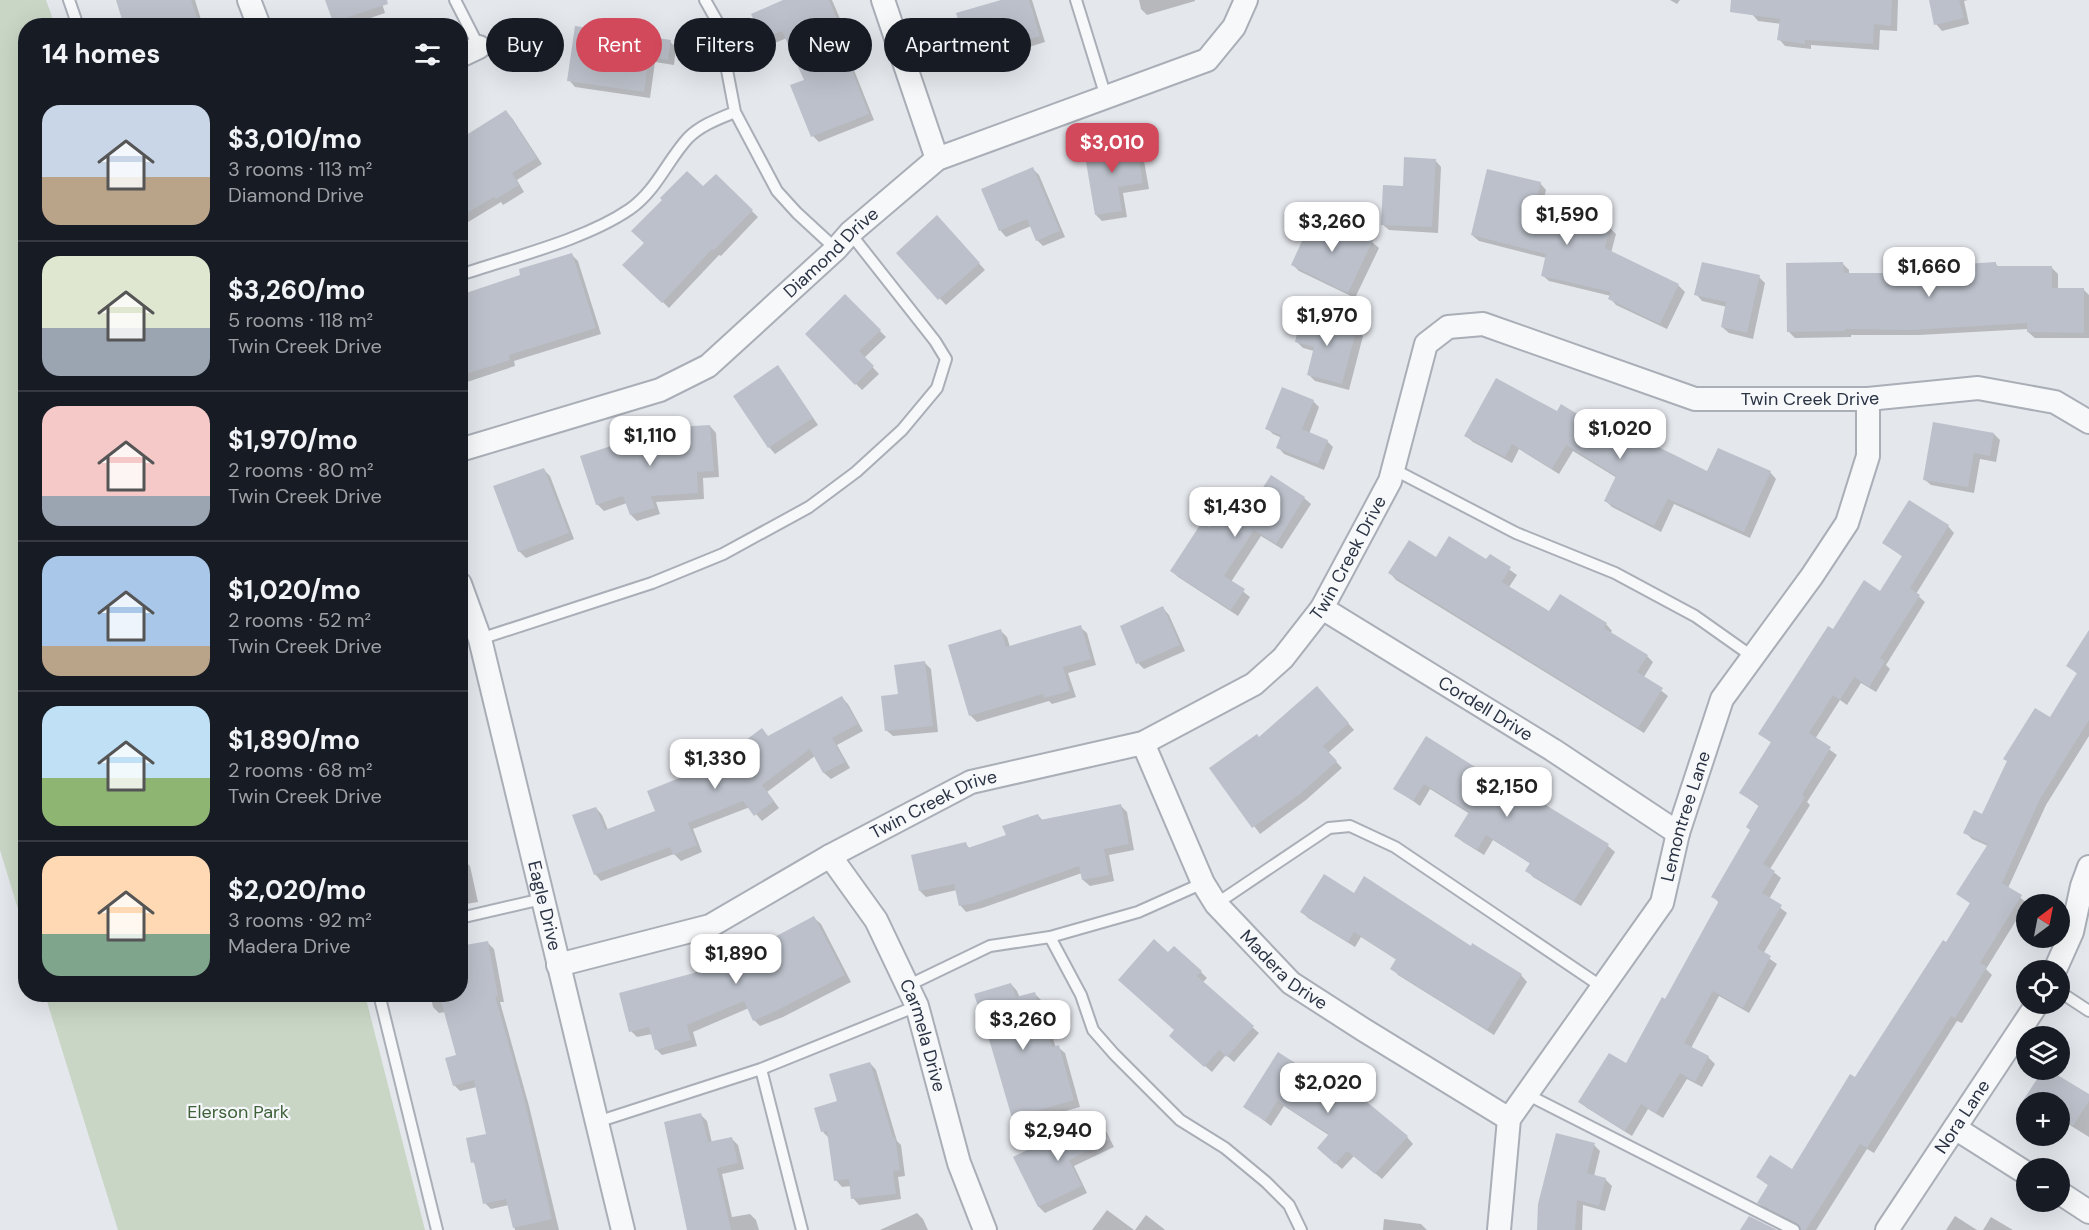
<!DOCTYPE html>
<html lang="en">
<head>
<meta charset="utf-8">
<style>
  body { margin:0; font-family:"DM Sans",sans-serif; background:#242831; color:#f1f3f6; height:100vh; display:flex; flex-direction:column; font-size:22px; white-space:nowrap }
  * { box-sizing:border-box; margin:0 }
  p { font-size:20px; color:#9ea1a6 }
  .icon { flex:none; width:33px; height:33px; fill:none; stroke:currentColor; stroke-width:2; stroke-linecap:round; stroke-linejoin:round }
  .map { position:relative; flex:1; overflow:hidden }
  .details { position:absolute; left:18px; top:18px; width:450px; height:984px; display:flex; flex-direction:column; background:#171b24; border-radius:24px; box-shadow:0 6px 24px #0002 }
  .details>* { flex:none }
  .hud { position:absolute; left:486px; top:18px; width:570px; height:54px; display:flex; gap:12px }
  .needle { width:39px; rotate:32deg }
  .controls { position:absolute; left:2016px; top:894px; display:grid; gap:12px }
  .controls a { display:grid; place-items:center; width:54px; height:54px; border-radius:50%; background:#171b24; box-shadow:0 6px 24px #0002; font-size:30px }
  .price { position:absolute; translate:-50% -51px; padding:0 14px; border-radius:12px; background:#fff; color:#222; font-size:20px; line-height:39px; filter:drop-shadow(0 2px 3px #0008) }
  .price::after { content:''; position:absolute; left:50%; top:36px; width:18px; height:14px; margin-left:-9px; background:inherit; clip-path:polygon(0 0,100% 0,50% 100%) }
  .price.selected { background:#d1495b; color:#fff }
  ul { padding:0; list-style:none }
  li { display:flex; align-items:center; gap:18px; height:150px; padding:0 24px }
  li+li { border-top:2px solid #363941 }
  li span { display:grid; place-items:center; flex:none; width:168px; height:120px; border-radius:18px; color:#555 }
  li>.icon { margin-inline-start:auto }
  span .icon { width:72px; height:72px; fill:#fffc; stroke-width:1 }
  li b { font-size:26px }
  h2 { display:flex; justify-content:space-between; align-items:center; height:72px; padding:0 24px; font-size:26px }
  .pill { padding:0 21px; border-radius:27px; background:#171b24; box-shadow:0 6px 24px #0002; font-size:21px; line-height:54px }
  .pill.selected { background:#d1495b; color:#fff }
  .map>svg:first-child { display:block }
  .green { fill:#c9d6c5 }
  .shadow { fill:#0003 }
  .building { fill:#bbc0ca }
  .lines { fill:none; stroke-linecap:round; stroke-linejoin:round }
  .service-casing { stroke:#a9aeb7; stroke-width:14 }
  .minor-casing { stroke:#a9aeb7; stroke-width:26 }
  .service { stroke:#f7f8fa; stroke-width:10 }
  .minor { stroke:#f7f8fa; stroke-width:22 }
  .labels { text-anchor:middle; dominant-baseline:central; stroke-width:4.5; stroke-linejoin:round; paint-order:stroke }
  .street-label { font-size:18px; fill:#2b3445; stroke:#f4f6f9 }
  .park-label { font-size:18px; fill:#3f6138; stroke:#f4f6f9 }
</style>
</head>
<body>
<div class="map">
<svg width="2089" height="1230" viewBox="0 0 2089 1230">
  <rect width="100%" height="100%" fill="#e4e7ec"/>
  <path class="green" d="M0 0H46L55 25 26 26 25 932 0 850Z
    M45 995H365L425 1230H118Z"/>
  <path class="shadow" d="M117 0H195L203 26H126Z
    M327 0H381L385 13 347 26H338L334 21Z
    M787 0H832L850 42 844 45 874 120 819 142 813 136 806 81 787 38 770 45 764 38Z
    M1006 0H1032L1045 42 978 63 971 56Z
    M1139 0H1195V1L1147 15 1141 9Z
    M1670 0H1680L1677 4Z
    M1754 0H1898L1897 31 1880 30 1879 50 1811 45V49L1785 46 1779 39 1781 24 1758 21 1752 14Z
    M1930 0H1968L1964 1 1969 24 1942 31 1936 24Z
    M669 41 676 47 674 65 655 62 650 98 575 87 569 80Z
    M506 112 512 118 542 164 517 180 524 192 503 205 501 202 460 227V141Z
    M1136 143 1142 149 1149 189 1123 193 1127 217 1102 221 1096 215Z
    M1435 160 1441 167 1438 233 1389 230 1382 224Z
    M1033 169 1039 175 1065 237 1043 246 1037 240 1031 226 1006 237 1000 230Z
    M716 176 758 217 721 256 719 255 669 308 624 265Z
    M1540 183 1546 190 1541 211 1609 227 1616 234 1611 253 1679 286 1685 292 1667 329 1616 305 1610 298 1611 296 1549 281 1542 275 1546 258 1479 241 1472 235Z
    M943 224 985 270 946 305 898 254Z
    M1372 242 1379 248 1355 298 1299 271 1293 265Z
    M571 254 578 261 601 334 514 361 515 366 464 383 460 379V322L469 319 522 276Z
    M1916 260 1923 268 1996 264 1999 268 2051 267 2058 274V289H2083L2089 295V338H2035L2028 332V329L1919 335H1851V337L1795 338 1789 332 1843 264 1849 270V274L1886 275Z
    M1759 277 1765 283 1753 339 1729 333 1722 327 1727 307 1702 301 1696 294Z
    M845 296 886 337 864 358 879 374 862 390 807 334Z
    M1356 330 1363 336 1349 390 1315 381 1308 374 1314 351 1303 348 1296 341Z
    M778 367 784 374 818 425 775 454 769 447Z
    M1313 401 1319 407 1309 434 1327 441 1333 447 1324 470 1284 454 1278 447 1282 438 1273 434 1267 428Z
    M1557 413 1631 449 1708 473 1770 472 1776 479 1750 538 1674 504 1661 532 1612 507 1606 501 1617 478 1573 451 1559 474 1519 449 1512 463 1473 442 1466 436Z
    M710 426 716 433 719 477 703 478 704 499 656 502 660 514 637 521 631 515 627 503 604 511 597 504Z
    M1994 434 2000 440 1996 462 1980 459 1974 493 1931 485 1924 479Z
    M543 469 550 476 574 539 526 558 519 551Z
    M1304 498 1311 504 1282 549 1261 536 1231 582 1250 597 1238 616 1178 577 1172 571 1209 529 1256 502Z
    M1948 526 1954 533 1916 594 1925 602 1886 665 1890 669 1876 692 1861 683 1847 705 1840 700 1815 739 1837 755 1807 802 1810 805 1770 869 1781 878 1769 899 1787 913 1763 954 1777 964 1749 1013 1719 996 1691 1048 1708 1057 1715 1064 1702 1087 1687 1079 1663 1118 1648 1109 1632 1136 1587 1108 1580 1102 1627 1065 1665 1001 1719 903 1713 896 1751 830 1760 807 1741 793 1772 743 1760 734 1834 631 1881 593 1903 557 1884 543Z
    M1490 556 1517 575 1509 587 1550 613 1606 624 1612 631 1610 633 1647 656 1653 662 1644 677 1668 696 1644 733 1396 580 1390 573 1437 559 1487 561Z
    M1163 608 1169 615 1185 651 1144 669 1138 663Z
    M1080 627 1087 633 1096 665 1068 673 1076 697 1052 704 1049 701 977 722 971 716 949 646 1000 630 1007 637 1010 647Z
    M2089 637V736L2046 805 2008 888 2027 903 1986 969 1992 975 1962 1023 1957 1021 1874 1153 1867 1149 1816 1230H1803L1802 1228 1765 1209 1759 1203 1769 1186 1758 1177 1792 1171 1946 944 1971 904 1958 894 1988 846 1972 839 1965 832 1983 816 2050 719 2078 674 2068 666Z
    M925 663 931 669 938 732 893 736 886 730 899 695Z
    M1323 694 1354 730 1328 753 1342 768 1306 800 1260 834 1211 768 1259 739Z
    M842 698 848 704 863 731 837 745 850 768 831 779 824 773 815 756 767 792 779 808 762 821 750 807 693 829 702 852 681 861 674 854 601 881 595 874 596 808 602 815 608 830 657 812 715 765Z
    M1426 738 1492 779 1494 775 1608 846 1615 852 1581 906 1533 877 1527 870 1531 864 1493 840 1484 855 1463 842 1456 836 1470 814 1430 789 1420 806 1395 788Z
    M1120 805 1127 812 1134 850 1109 855 1114 881 1090 886 1083 880 1082 873 982 908 966 912 960 905 957 890 926 897 920 891 966 844 970 849 1007 835 1038 815 1043 821Z
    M464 860 470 866 478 902 460 905V861Z
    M1354 895 1471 948 1521 975 1527 982 1494 1035 1398 975 1392 968 1397 960 1361 937 1355 947 1308 918 1302 912Z
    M814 918 821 924 851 982 783 1017 760 1026 754 1020 749 1008 693 1032 697 1046 662 1055 656 1049 652 1034 637 1037 631 1031 695 975 770 943Z
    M488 943 494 949 504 1002H500L529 1106 559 1230H515L509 1205 491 1209 485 1203 476 1166 473 1162 488 1135 477 1087 460 1091 454 1085 458 1056 445 1012 439 1013 433 1007 430 994H460Z
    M1168 955 1201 972 1207 978 1202 983 1259 1033 1234 1062 1226 1055 1212 1072 1177 1042Z
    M1011 984 1017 991 1020 998 1035 994 1041 1000 1056 1048 1058 1047 1065 1053 1080 1107 1019 1124 1013 1117Z
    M1279 1054 1407 1137 1413 1144 1382 1179 1354 1156 1342 1169 1325 1154 1330 1136 1284 1106 1271 1126 1245 1106Z
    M870 1063 876 1070 897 1141 901 1145 905 1176 898 1177 901 1199 859 1205 853 1198 851 1186 842 1187 836 1180 830 1139 823 1132 839 1102Z
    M2044 1070 2089 1096V1137L2060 1119V1102H2033L2028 1097Z
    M701 1115 707 1121 712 1143 732 1139 738 1145 744 1169 722 1174 732 1217 750 1214 756 1220 759 1230H689Z
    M1097 1118 1103 1125 1114 1147 1074 1166 1087 1193 1045 1213 1039 1207 1015 1158Z
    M1594 1145 1600 1151 1594 1176 1605 1179 1612 1186 1605 1211 1583 1205 1582 1230H1538Z
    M1107 1210 1134 1230H1092Z
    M917 1213 923 1219 928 1230H880Z
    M1146 1215 1164 1229 1165 1230H1135Z
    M1955 1216 1977 1230H1946Z
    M1991 1217 2013 1230H1983Z
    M1384 1219 1421 1224 1427 1230H1383Z"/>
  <path class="building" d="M116 0H191L200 26H124Z
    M325 0H387L388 4 333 22Z
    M783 0H829L844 36 839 38 869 114 811 137 790 85 804 80 782 31 763 39 751 14Z
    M1001 0H1029L1040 36 970 57 956 13Z
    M1731 0H1892L1891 26 1874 24 1873 44 1805 40V44L1777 40 1780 19 1730 12Z
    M1929 0H1959L1964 18 1934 25Z
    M575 26 671 40 668 60 649 57 644 92 567 81Z
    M506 110 537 158 512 173 519 185 496 199 494 197 460 217V139Z
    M1136 141 1143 183 1118 187 1122 211 1095 215 1084 150Z
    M1404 157 1436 159 1432 227 1381 225 1383 185 1403 186Z
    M1033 167 1060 231 1036 241 1027 219 999 231 981 189Z
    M1487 169 1541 182 1534 208 1610 226 1605 248 1679 284 1660 324 1608 299 1611 292 1541 276 1546 254 1471 235Z
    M687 171 703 186 716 174 753 210 713 251 712 249 662 303 622 265 644 243 631 231 662 200 660 198Z
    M1315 213 1373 240 1348 293 1291 265Z
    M937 215 980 263 938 300 896 253Z
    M572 253 596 328 509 355 510 360 460 376V320L467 318 460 295 520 275 519 269Z
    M1884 258H1917V267L1996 262V266H2052V288H2084V333L2027 332V323L1912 330 1845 329V331L1787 332 1786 263 1843 262 1844 273H1884Z
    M1702 262 1760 275 1747 333 1721 327 1726 302 1694 295Z
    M845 294 881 330 859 351 874 366 855 385 805 334Z
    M1302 314 1357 328 1342 384 1307 375 1314 347 1295 342Z
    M778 365 813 418 768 448 733 396Z
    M1496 378 1557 411 1561 404 1631 447 1636 436 1707 471 1718 448 1771 471 1744 532 1668 499 1654 526 1604 501 1616 476 1566 445 1552 469 1512 444 1505 457 1464 436Z
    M1282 387 1314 400 1302 429 1328 440 1318 464 1276 448 1281 435 1265 429Z
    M1933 422 1994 433 1990 456 1974 453 1968 487 1923 480Z
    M710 425 714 471 697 472 698 493 651 496 655 508 630 515 623 496 596 505 580 456 658 431V428Z
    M544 468 569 533 518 552 493 486Z
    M1271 475 1305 497 1276 544 1254 530 1224 576 1245 589 1231 610 1170 571 1202 522 1209 527 1235 487 1255 500Z
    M1909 500 1949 525 1910 588 1920 595 1880 658 1885 661 1869 687 1854 677 1840 700 1833 695 1809 733 1831 747 1802 795 1805 797 1763 864 1775 871 1762 893 1782 905 1757 948 1771 956 1743 1008 1713 991 1684 1043 1709 1056 1695 1082 1680 1073 1656 1113 1641 1104 1625 1131 1578 1102 1609 1053 1626 1063 1662 997 1665 999 1719 901 1711 897 1750 830 1746 827 1759 805 1739 793 1771 742 1758 734 1828 626 1833 629 1864 580 1880 591 1902 556 1882 543Z
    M1449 536 1486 559 1490 554 1511 567 1502 582 1549 611 1560 594 1607 623 1604 628 1648 655 1637 672 1663 688 1638 728 1388 573 1409 540 1436 557Z
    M1163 606 1180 645 1136 664 1120 626Z
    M1081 625 1091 659 1063 667 1070 691 1044 698 1043 694 969 716 948 645 1001 629 1006 647Z
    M2089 630V720L2040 799 2002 883 2022 895 1980 963 1987 967 1955 1018 1951 1016 1867 1148 1860 1144 1806 1230H1801L1797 1223 1757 1203 1768 1185 1756 1177 1770 1155 1792 1169 1850 1074 1855 1077 1943 940 1946 942 1970 903 1956 894 1988 844 1963 833 1974 810 1982 814 2007 761 2003 759 2035 708 2050 717 2077 673 2066 666Z
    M925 661 933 726 885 731 881 696 898 694 894 665Z
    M1317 686 1349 723 1323 746 1337 761 1300 794 1252 828 1209 768 1257 734 1259 737Z
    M842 696 858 724 832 738 845 762 823 773 810 749 762 785 774 801 754 816 743 801 688 823 697 845 673 855 670 847 594 875 572 815 596 807 605 830 655 811 647 791 714 764 762 728 768 736Z
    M1426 736 1491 777 1494 773 1609 844 1574 901 1525 871 1530 863 1486 835 1477 850 1454 836 1469 812 1424 784 1413 801 1393 789Z
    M1121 804 1129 844 1104 849 1109 875 1082 880 1079 866 975 903 959 906 954 884 919 891 911 855 966 842 968 848 1006 835 1002 826 1038 814 1040 820Z
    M1324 874 1354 893 1364 876 1471 946 1472 943 1522 974 1487 1030 1390 969 1396 959 1354 932 1348 942 1300 912Z
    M814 916 845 975 776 1011 753 1021 744 1001 687 1025 691 1040 655 1050 649 1027 629 1032 619 993 694 973 768 942 767 941Z
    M1154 939 1168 952 1174 946 1202 971 1197 976 1254 1026 1227 1057 1219 1050 1204 1067 1169 1036 1174 1030 1118 980Z
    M488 941 498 996H495L524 1098 552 1219 513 1228 506 1199 483 1204 474 1162 471 1163 466 1138 486 1134 474 1080 453 1086 445 1058 456 1055 439 994H460V946Z
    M1011 983 1016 997 1035 992 1052 1047 1059 1045 1074 1100 1012 1118 991 1046 974 994Z
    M1278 1052 1356 1102 1361 1097 1408 1136 1375 1174 1347 1151 1335 1164 1317 1148 1329 1134 1277 1101 1265 1121 1243 1107Z
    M870 1062 893 1137H895L900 1170 893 1171 896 1194 851 1199 849 1179 834 1181 827 1131 821 1132 814 1108 837 1101 829 1074Z
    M2043 1070H2049L2089 1094V1101L2073 1126 2060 1118V1102H2022Z
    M701 1113 708 1142 732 1137 738 1163 717 1168 731 1230H687L664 1122Z
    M1097 1117 1109 1140 1069 1160 1082 1186 1038 1207 1013 1157Z
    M1556 1133 1595 1143 1587 1173 1606 1178 1599 1206 1577 1200 1575 1230H1537L1538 1204Z
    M1749 1216 1777 1230H1740Z"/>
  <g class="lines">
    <defs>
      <path id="service" d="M69 0 78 26
        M455 0 479 47
        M705 0 718 23 735 112 777 191 797 213 836 249
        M1076 0 1106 97
        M460 275C513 257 585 240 630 209 656 191 667 161 688 138 701 125 718 119 735 112
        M1393 469 1516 533 1615 573 1695 616 1753 657
        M480 639 652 583 723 554 809 507 856 472 902 430 937 388 946 359 935 341 850 233
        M1216 904 1329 828 1350 826 1395 847 1602 987
        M460 918 542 899
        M1050 937 1081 995 1093 1030 1114 1054 1180 1120 1225 1148 1266 1182 1289 1205 1301 1230
        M907 986 990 946 1050 937 1138 912 1203 883
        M2060 992 2089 1011
        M379 994 437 1230
        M1526 1094 1794 1230
        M597 1122 761 1069
        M802 1230 761 1069 917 1006"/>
      <g id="minor">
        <path d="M249 0 259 26"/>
        <path d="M883 0 937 159"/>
        <path d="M460 56 479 47"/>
        <path id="s1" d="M460 450 660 390 708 366 836 249 850 233 937 159 1207 60 1234 27 1246 0"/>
        <path id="s2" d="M460 584 480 639 623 1230"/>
        <path id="s3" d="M1322 608 1553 750 1678 833"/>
        <path id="s4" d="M1143 743 1203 883 1216 904 1291 983 1364 1030 1509 1119"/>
        <path id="s5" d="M830 856 876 920 917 1006 959 1163 985 1230"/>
        <path id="s6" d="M558 965 710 926 830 856 971 782 1143 743 1254 684 1283 658 1322 608 1390 481 1426 344 1448 327 1483 324 1695 399H1868L1978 388 2055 402 2089 422"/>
        <path d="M2055 970 2072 932 2082 886 2089 867"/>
        <path d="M1955 1128 2026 1173"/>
        <path d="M2060 1193 2089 1212"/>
        <path id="s7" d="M1499 1230 1509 1119 1662 903 1678 833 1722 699 1812 576 1847 523 1868 456V399"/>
        <path id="s8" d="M1887 1230 2037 1004"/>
      </g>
    </defs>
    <use href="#service" class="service-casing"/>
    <use href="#minor" class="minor-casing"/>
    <use href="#service" class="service"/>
    <use href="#minor" class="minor"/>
  </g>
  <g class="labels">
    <g class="street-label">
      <text stroke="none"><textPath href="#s1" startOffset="430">Diamond Drive</textPath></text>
      <text stroke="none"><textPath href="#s6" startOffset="1548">Twin Creek Drive</textPath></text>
      <text stroke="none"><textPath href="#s6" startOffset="916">Twin Creek Drive</textPath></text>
      <text stroke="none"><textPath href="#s3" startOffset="192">Cordell Drive</textPath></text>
      <text stroke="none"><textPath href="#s6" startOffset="412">Twin Creek Drive</textPath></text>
      <text stroke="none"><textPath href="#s7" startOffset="466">Lemontree Lane</textPath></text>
      <text stroke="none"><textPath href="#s2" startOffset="333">Eagle Drive</textPath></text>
      <text stroke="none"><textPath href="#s4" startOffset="272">Madera Drive</textPath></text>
      <text stroke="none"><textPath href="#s5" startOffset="204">Carmela Drive</textPath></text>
      <text stroke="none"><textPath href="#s8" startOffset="136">Nora Lane</textPath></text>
    </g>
    <g class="park-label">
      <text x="238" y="1112">Elerson Park</text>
    </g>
  </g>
</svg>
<div class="controls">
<a><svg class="needle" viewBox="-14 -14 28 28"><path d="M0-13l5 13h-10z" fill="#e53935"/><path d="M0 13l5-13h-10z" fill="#9ea1a6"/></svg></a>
<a><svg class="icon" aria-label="locate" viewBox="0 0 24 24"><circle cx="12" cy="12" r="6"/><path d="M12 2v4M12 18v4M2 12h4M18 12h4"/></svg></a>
<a><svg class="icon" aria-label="layers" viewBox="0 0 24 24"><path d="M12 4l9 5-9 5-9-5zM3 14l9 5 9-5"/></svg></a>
<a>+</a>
<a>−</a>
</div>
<b class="price selected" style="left:1112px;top:174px">$3,010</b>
<b class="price" style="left:1567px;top:246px">$1,590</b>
<b class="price" style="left:1332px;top:253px">$3,260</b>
<b class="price" style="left:1929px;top:298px">$1,660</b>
<b class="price" style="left:1327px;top:347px">$1,970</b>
<b class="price" style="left:1620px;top:460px">$1,020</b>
<b class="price" style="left:650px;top:467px">$1,110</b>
<b class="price" style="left:1235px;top:538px">$1,430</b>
<b class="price" style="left:715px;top:790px">$1,330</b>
<b class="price" style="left:1507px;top:818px">$2,150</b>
<b class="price" style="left:736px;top:985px">$1,890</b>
<b class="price" style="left:1023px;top:1051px">$3,260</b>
<b class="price" style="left:1328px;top:1114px">$2,020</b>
<b class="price" style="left:1058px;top:1162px">$2,940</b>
<div class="hud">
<a class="pill">Buy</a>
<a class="pill selected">Rent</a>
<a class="pill">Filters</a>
<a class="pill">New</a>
<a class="pill">Apartment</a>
</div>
<section class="details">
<h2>14 homes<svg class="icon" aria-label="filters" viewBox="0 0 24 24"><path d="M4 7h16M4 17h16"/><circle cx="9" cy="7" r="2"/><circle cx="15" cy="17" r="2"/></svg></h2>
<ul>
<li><span style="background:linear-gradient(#c9d6e8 60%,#b9a48a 0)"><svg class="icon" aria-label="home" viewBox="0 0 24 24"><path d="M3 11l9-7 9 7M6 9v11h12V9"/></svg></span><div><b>$3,010/mo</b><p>3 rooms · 113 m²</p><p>Diamond Drive</p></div></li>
<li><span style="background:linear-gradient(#dfe7d0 60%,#9aa5b1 0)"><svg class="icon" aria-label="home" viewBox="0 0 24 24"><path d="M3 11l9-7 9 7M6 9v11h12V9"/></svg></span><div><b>$3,260/mo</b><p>5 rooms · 118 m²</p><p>Twin Creek Drive</p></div></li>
<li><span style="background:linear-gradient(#f6c9c9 75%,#9aa5b1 0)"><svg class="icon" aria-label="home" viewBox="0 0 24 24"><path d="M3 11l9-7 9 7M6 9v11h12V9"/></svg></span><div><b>$1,970/mo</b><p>2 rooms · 80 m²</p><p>Twin Creek Drive</p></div></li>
<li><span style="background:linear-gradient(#a9c7e8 75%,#b9a48a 0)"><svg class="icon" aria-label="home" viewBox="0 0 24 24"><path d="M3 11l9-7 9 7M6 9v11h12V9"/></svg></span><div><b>$1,020/mo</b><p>2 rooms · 52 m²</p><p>Twin Creek Drive</p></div></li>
<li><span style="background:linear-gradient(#bfe0f5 60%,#8fb573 0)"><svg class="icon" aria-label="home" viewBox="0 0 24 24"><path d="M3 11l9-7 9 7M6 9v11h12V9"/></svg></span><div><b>$1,890/mo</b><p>2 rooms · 68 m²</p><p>Twin Creek Drive</p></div></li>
<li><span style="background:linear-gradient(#ffd9b3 65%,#7fa58c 0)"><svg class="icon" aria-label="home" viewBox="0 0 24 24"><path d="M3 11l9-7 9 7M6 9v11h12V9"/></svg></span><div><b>$2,020/mo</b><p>3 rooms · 92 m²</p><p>Madera Drive</p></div></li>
</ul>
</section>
</div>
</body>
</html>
